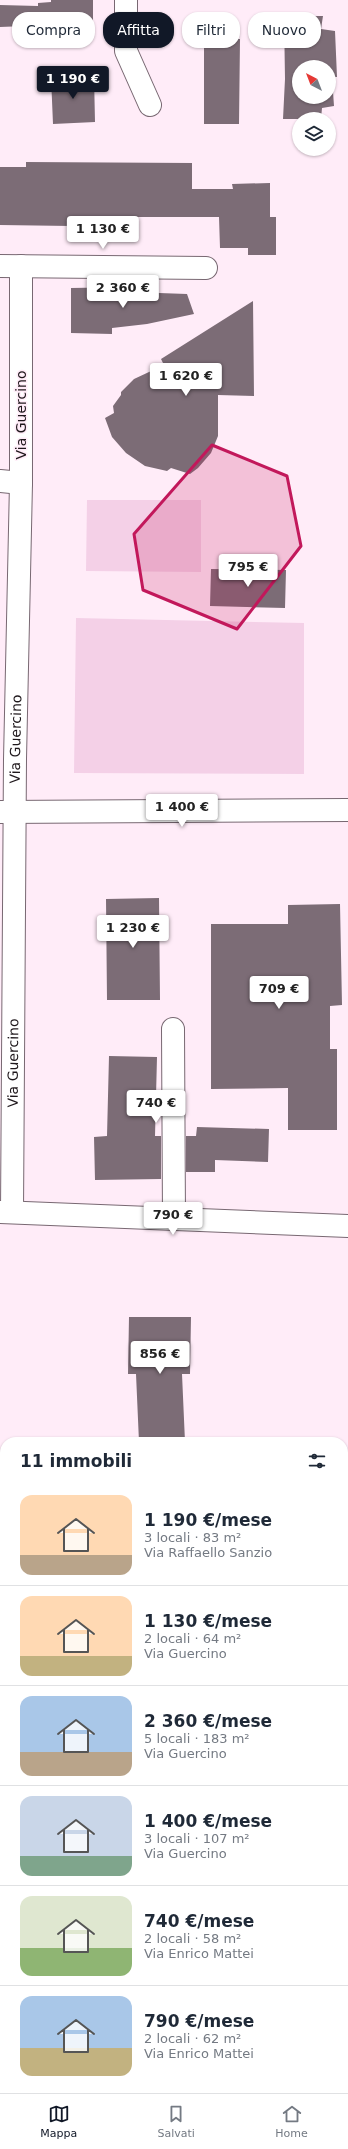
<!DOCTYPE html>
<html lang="it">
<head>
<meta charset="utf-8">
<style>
  body { margin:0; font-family:"DejaVu Sans",sans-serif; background:#f6f6f7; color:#1f2937; height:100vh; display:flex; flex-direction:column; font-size:15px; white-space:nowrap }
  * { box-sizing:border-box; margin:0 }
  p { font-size:13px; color:#747a83 }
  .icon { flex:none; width:22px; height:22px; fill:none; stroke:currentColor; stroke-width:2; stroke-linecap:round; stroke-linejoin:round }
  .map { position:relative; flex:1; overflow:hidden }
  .side { position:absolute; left:0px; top:1437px; width:348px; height:656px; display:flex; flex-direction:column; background:#fff; border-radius:16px 16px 0 0; box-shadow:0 1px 3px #0004 }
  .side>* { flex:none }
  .top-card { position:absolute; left:12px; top:12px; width:324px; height:36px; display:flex; gap:8px }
  .needle { width:26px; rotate:318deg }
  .fabs { position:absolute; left:292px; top:60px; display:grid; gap:8px }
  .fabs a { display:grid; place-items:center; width:44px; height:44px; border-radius:50%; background:#fff; box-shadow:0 1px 3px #0004; font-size:20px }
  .price { position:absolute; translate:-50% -34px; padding:0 9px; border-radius:4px; background:#fff; color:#222; font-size:13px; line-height:26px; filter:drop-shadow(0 1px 2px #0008) }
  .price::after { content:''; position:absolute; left:50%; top:24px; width:12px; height:9px; margin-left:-6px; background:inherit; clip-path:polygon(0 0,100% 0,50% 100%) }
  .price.selected { background:#111827; color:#fff }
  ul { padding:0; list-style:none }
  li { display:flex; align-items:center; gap:12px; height:100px; padding:0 20px }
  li+li { border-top:1px solid #e0e1e3 }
  li span { display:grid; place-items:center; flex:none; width:112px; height:80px; border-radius:12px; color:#555 }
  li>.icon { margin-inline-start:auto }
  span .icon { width:48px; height:48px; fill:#fffc; stroke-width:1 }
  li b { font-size:17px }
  h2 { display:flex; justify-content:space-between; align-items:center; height:48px; padding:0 20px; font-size:17px }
  .tag { padding:0 14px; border-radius:16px; background:#fff; box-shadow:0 1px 3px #0004; font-size:14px; line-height:36px }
  .tag.selected { background:#111827; color:#fff }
  .menu { display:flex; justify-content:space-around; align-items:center; height:56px; border-top:1px solid #e0e1e3; background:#fff; font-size:11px; color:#747a83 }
  .menu a { display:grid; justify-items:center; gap:2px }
  .menu .selected { color:#111827 }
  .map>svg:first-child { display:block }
  .grass { fill:#f4d0e7 }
  .building { fill:#7c6c76; fill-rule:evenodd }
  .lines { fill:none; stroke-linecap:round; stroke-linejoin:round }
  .minor-casing { stroke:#786872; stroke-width:24 }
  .tertiary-casing { stroke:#786872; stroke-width:24 }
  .primary-casing { stroke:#855375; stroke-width:24 }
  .motorway-casing { stroke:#855375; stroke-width:24 }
  .minor { stroke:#fff; stroke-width:22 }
  .tertiary { stroke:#fff; stroke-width:22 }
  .primary { stroke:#d7acca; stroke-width:22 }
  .motorway { stroke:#bd74a6; stroke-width:22 }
  .marked { fill:#c2185b; fill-opacity:0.2; stroke:#c2185b; stroke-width:3; stroke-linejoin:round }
  .labels { text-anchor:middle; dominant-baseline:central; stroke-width:3; stroke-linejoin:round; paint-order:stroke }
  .street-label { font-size:14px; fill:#1e171b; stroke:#ffecf8 }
</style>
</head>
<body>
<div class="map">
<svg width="348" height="2093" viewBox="0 0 348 2093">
  <rect width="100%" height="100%" fill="#ffecf8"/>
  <path class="grass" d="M87 500H201V572L86 571Z
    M76 618 304 623V774L74 773Z"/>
  <path class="building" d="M51 0H93V27H51V25L0 27V5L38 6V3L51 2Z
    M284 16H323L321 29 335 31 337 77H332L334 106 322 108 321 119H283L285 79ZM299 67H329V97H299Z
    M204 39H240L239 124H204Z
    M94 76 95 122 53 124 51 77Z
    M26 162 192 163V189H233L232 184 270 183V217H276V255H248V248H220L219 217H100L99 238 73 232 71 226 0 225V167H26Z
    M130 287 131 292 187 294 194 314 147 324 112 328V334L71 333V288Z
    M253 301 254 396 218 395V436L211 453 198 468 190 474 171 468 167 471 145 466 126 453 112 437 105 418 114 413 113 406 121 395V392L134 379 164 365 161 359Z
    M211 569 286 570 285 608 210 606Z
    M159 898 160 1000H107L106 899Z
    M340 904 342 1005 330 1006V1049H337V1130H288V1088L211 1089V924H288V905Z
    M109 1056 157 1057 155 1136H161V1179L95 1180 94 1137 107 1136Z
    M197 1127 269 1129 268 1162 215 1160V1172H186V1136H196Z
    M129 1317H191L190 1374H182L185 1442H139L136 1374H128Z"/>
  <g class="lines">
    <defs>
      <g id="minor">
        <path d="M126 0V51L150 105"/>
        <path d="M0 266 206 268"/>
        <path d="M0 481 21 483"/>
        <path d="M1 812 348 810"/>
        <path d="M173 1029 174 1219"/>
        <path id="s1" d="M12 1212 15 759 21 483V266"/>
      </g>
      <path id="tertiary" d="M0 1212 348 1226"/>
      <path id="primary" d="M343 1840H348
        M0 1846H5"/>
      <path id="motorway" d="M343 1900H348
        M0 1907H5
        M343 1944H348
        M0 1951H5"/>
    </defs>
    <use href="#minor" class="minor-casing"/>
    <use href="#tertiary" class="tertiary-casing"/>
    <use href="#primary" class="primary-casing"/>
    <use href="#motorway" class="motorway-casing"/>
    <use href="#minor" class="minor"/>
    <use href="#tertiary" class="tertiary"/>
    <use href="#primary" class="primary"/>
    <use href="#motorway" class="motorway"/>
  </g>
  <path class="marked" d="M212 445 287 476 301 546 237 629 143 590 134 534Z"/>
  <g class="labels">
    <g class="street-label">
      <text transform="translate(21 415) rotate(-90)">Via Guercino</text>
      <text stroke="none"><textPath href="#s1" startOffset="473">Via Guercino</textPath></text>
      <text stroke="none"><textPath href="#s1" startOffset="149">Via Guercino</textPath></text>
    </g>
  </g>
</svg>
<div class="fabs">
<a><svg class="needle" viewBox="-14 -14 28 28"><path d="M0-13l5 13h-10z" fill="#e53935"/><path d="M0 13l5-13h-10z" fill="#747a83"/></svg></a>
<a><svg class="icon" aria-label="layers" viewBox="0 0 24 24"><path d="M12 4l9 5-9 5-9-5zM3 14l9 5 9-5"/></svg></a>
</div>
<b class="price selected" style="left:73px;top:100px">1 190 €</b>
<b class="price" style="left:103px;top:250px">1 130 €</b>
<b class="price" style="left:123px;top:309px">2 360 €</b>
<b class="price" style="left:186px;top:397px">1 620 €</b>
<b class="price" style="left:248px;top:588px">795 €</b>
<b class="price" style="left:182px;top:828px">1 400 €</b>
<b class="price" style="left:133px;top:949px">1 230 €</b>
<b class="price" style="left:279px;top:1010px">709 €</b>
<b class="price" style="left:156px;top:1124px">740 €</b>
<b class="price" style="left:173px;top:1236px">790 €</b>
<b class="price" style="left:160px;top:1375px">856 €</b>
<div class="top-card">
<a class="tag">Compra</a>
<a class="tag selected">Affitta</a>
<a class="tag">Filtri</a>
<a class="tag">Nuovo</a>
</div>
<section class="side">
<h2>11 immobili<svg class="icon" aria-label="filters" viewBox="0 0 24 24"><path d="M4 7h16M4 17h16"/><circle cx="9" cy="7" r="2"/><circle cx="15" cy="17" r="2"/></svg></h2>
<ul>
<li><span style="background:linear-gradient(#ffd9b3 75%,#b9a48a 0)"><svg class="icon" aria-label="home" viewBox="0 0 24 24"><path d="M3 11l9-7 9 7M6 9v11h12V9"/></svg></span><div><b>1 190 €/mese</b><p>3 locali · 83 m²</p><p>Via Raffaello Sanzio</p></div></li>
<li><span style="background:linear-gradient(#ffd9b3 75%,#c2b280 0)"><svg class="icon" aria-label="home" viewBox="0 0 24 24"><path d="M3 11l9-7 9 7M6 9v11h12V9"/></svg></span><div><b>1 130 €/mese</b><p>2 locali · 64 m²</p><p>Via Guercino</p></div></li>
<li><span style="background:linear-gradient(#a9c7e8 70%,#b9a48a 0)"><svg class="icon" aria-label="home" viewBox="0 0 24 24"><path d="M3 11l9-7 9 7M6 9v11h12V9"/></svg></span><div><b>2 360 €/mese</b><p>5 locali · 183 m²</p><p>Via Guercino</p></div></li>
<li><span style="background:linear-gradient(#c9d6e8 75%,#7fa58c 0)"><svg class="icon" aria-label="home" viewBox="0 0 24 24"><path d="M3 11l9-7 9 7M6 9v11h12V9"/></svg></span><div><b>1 400 €/mese</b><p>3 locali · 107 m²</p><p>Via Guercino</p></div></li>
<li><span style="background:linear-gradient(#dfe7d0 65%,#8fb573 0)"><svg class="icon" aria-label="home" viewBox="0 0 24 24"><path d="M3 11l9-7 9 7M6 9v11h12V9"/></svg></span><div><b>740 €/mese</b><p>2 locali · 58 m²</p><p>Via Enrico Mattei</p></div></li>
<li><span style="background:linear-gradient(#a9c7e8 65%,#c2b280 0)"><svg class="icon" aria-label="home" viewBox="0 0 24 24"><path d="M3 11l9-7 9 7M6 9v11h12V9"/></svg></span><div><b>790 €/mese</b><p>2 locali · 62 m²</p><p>Via Enrico Mattei</p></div></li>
</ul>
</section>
</div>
<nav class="menu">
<a class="selected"><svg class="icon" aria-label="map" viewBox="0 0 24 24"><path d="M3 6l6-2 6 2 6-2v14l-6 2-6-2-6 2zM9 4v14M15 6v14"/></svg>Mappa</a>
<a><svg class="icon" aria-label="saved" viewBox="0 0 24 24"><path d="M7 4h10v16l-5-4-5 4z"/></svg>Salvati</a>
<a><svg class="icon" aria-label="home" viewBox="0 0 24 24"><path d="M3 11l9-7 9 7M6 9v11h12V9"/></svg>Home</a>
</nav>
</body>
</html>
